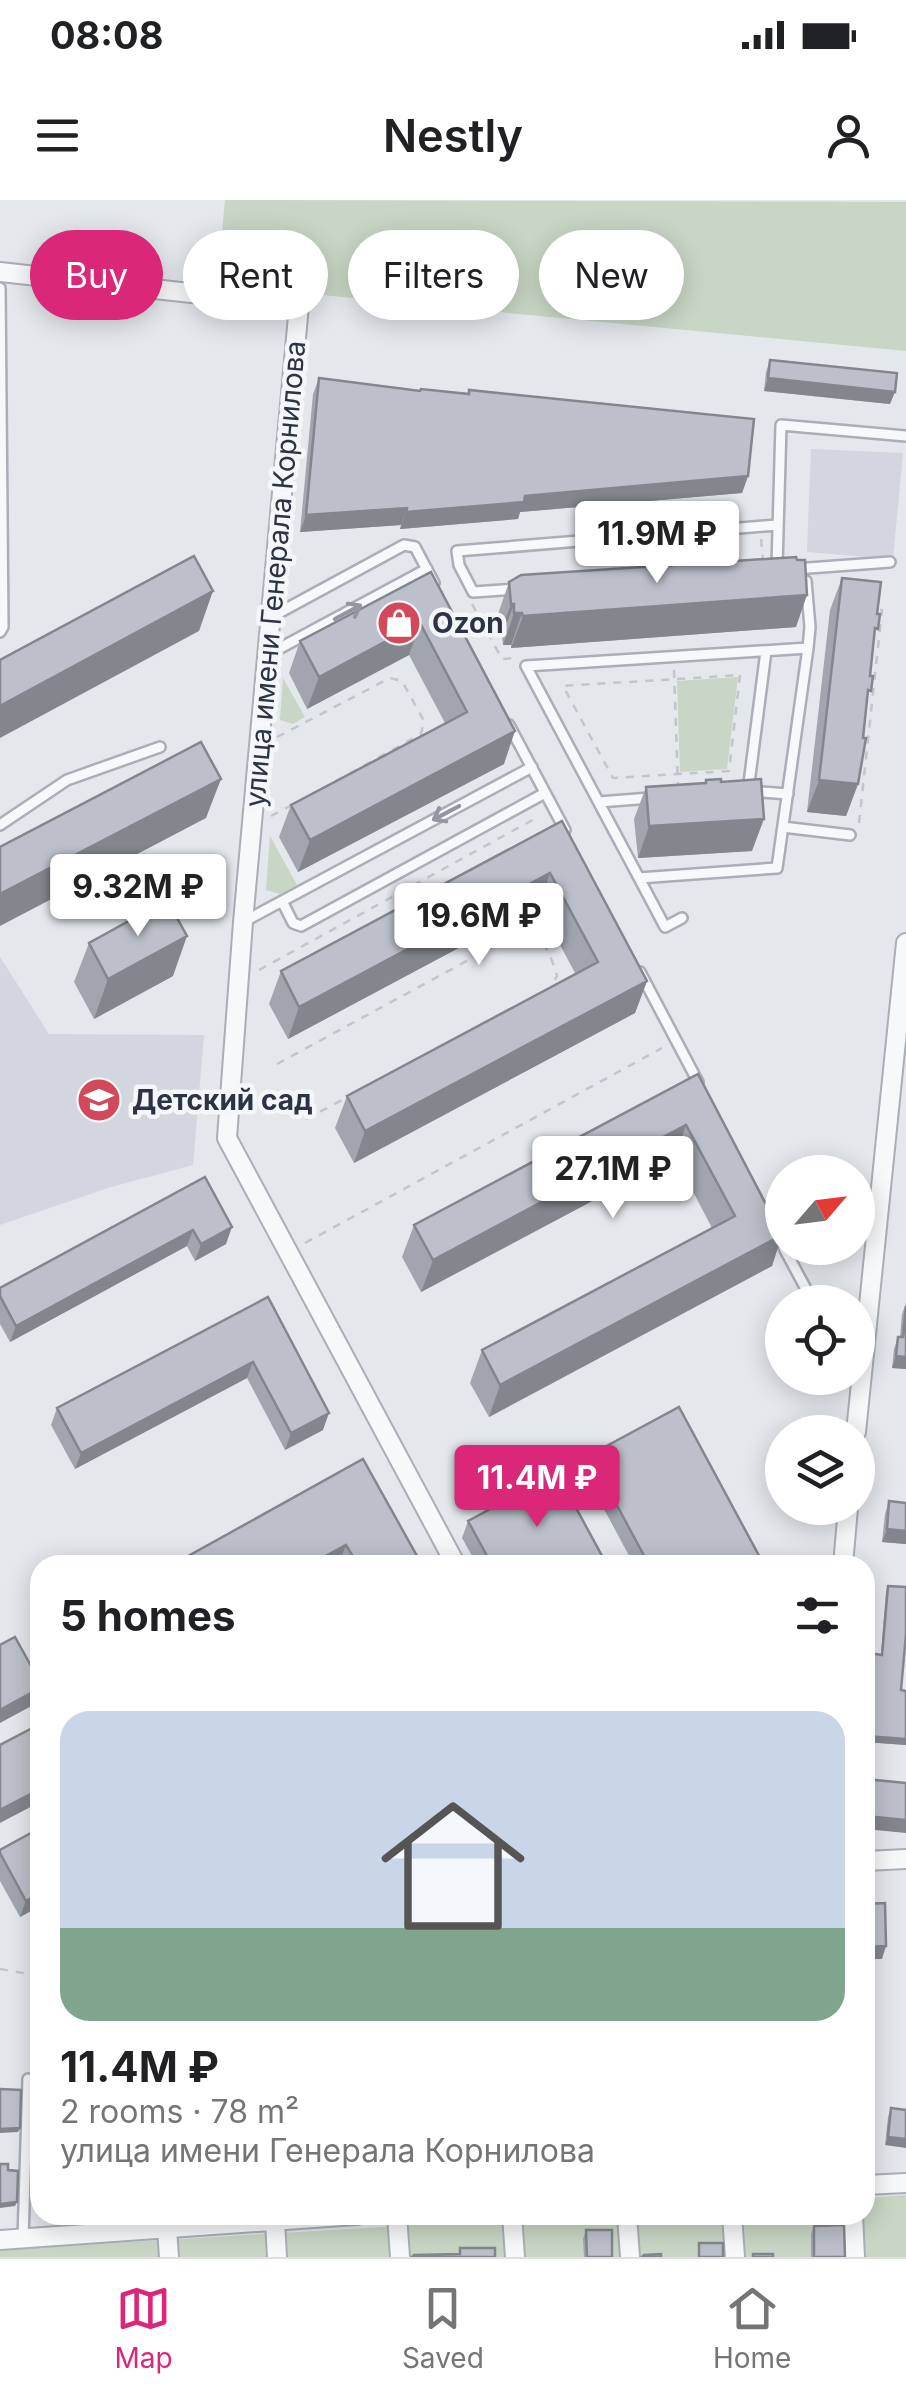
<!DOCTYPE html>
<html lang="en">
<head>
<meta charset="utf-8">
<style>
  body { margin:0; font-family:Inter,sans-serif; background:#f6f6f6; color:#202124; height:100vh; display:flex; flex-direction:column; font-size:38px; white-space:nowrap }
  * { box-sizing:border-box; margin:0 }
  p { font-size:32px; color:#757577 }
  .icon { flex:none; width:55px; height:55px; fill:none; stroke:currentColor; stroke-width:2; stroke-linecap:round; stroke-linejoin:round }
  .map { position:relative; flex:1; overflow:hidden }
  .details { position:absolute; left:30px; top:1355px; width:845px; height:670px; display:flex; flex-direction:column; background:#fff; border-radius:30px; box-shadow:0 5px 25px #0003 }
  .details>* { flex:none }
  .hud { position:absolute; left:30px; top:30px; width:848px; height:90px; display:flex; gap:20px }
  .needle { width:65px; rotate:62deg }
  .controls { position:absolute; left:765px; top:955px; display:grid; gap:20px }
  .controls a { display:grid; place-items:center; width:110px; height:110px; border-radius:50%; background:#fff; box-shadow:0 5px 25px #0003; font-size:50px }
  .price { position:absolute; translate:-50% -85px; padding:0 22px; border-radius:10px; background:#fff; color:#222; font-size:32px; line-height:65px; filter:drop-shadow(0 2px 5px #0008) }
  .price::after { content:''; position:absolute; left:50%; top:60px; width:30px; height:22px; margin-left:-15px; background:inherit; clip-path:polygon(0 0,100% 0,50% 100%) }
  .price.current { background:#db2777; color:#fff }
  ul { padding:0; list-style:none }
  li { display:grid; align-content:center; gap:20px; height:530px; padding:0 30px }
  li span { display:grid; place-items:center; height:310px; border-radius:30px; color:#555 }
  li>.icon { margin-inline-start:auto }
  span .icon { width:180px; height:180px; fill:#fffc; stroke-width:1 }
  li b { font-size:42px }
  h2 { display:flex; justify-content:space-between; align-items:center; height:120px; padding:0 30px; font-size:42px }
  .chip { padding:0 35px; border-radius:45px; background:#fff; box-shadow:0 5px 25px #0003; font-size:35px; line-height:90px }
  .chip.current { background:#db2777; color:#fff }
  .status { display:flex; justify-content:space-between; align-items:center; height:70px; padding:0 50px; background:#fff; direction:ltr }
  .status svg { height:28px; fill:currentColor }
  header { display:flex; justify-content:space-between; align-items:center; height:130px; padding:0 30px; background:#fff; font-size:45px; font-weight:600 }
  .dock { display:flex; justify-content:space-around; align-items:center; height:140px; border-top:2px solid #e0e0e0; background:#fff; font-size:28px; color:#757577 }
  .dock a { display:grid; justify-items:center; gap:5px }
  .dock .current { color:#db2777 }
  .map>svg:first-child { display:block }
  .built { fill:#d2d6de }
  .green { fill:#c9d6c5 }
  .lines { fill:none; stroke-linecap:round; stroke-linejoin:round }
  .service-casing { stroke:#a9aeb7; stroke-width:14 }
  .minor-casing { stroke:#a9aeb7; stroke-width:22 }
  .path { stroke:#c2c5cb; stroke-width:2.5; stroke-dasharray:8 8; stroke-linecap:butt }
  .service { stroke:#f7f8fa; stroke-width:9 }
  .minor { stroke:#f7f8fa; stroke-width:18 }
  .wall { fill:#a1a5ae }
  .shaded-wall { fill:#83868d }
  .building { fill:#bbc0ca; stroke:#83868d; stroke-width:2.5 }
  .oneway { stroke:#9196a0 }
  .labels { text-anchor:middle; dominant-baseline:central; stroke-width:9; stroke-linejoin:round; paint-order:stroke }
  .street-label { font-size:28px; fill:#2b3445; stroke:#f4f6f9 }
  .poi-label { font-size:28px; font-weight:bold; fill:#2b3445; stroke:#f4f6f9; text-anchor:start }
</style>
</head>
<body>
<div class="status"><b>08:08</b><svg viewBox="0 0 49 12"><path d="M0 12V9h3v3zM5 12V6h3v6zM10 12V3h3v9zM15 12V0h3v12zM26 1h20v11H26zM47 4h2v5h-2z"/></svg></div>
<header><svg class="icon" aria-label="menu" viewBox="0 0 24 24"><path d="M4 6h16M4 12h16M4 18h16"/></svg>Nestly<svg class="icon" aria-label="person" viewBox="0 0 24 24"><circle cx="12" cy="8" r="4"/><path d="M4 21q1-7 8-7t8 7"/></svg></header>
<div class="map">
<svg width="906" height="2057" viewBox="0 0 906 2057">
  <rect width="100%" height="100%" fill="#e4e7ec"/>
  <path class="built" d="M811 249 903 253 893 359 807 352Z
    M0 757 49 834 204 835 193 965 111 987 0 1025Z"/>
  <path class="green" d="M225 0 906 2V151L217 85Z
    M738 477 727 569 680 572 677 481Z
    M283 478 305 517 293 524 280 520Z
    M270 636 297 685 280 694 266 690Z
    M906 1995V2057H0V2050L579 2015H865V1998Z"/>
  <g class="lines">
    <defs>
      <path id="service" d="M0 88 3 427 0 432
        M777 366 781 225 906 236
        M795 369 890 362
        M806 381 810 427 808 448 777 668 639 678 526 466 808 448
        M516 389 473 392 459 365 457 351 777 325
        M273 416 404 345 415 347 434 383
        M766 451 748 591 788 594
        M269 454 427 369
        M509 525 565 630
        M599 602 650 598
        M0 625 67 580 160 547
        M783 627 850 635
        M639 678 665 727 682 718
        M282 701 293 723 301 726 545 593
        M243 722 532 567
        M640 772 698 882
        M784 1048 813 1102
        M23 2039 28 1879"/>
      <path id="minor" d="M0 72 299 105 243 722 227 938 456 1365
        M856 1232 906 743
        M843 1365 848 1308
        M865 1661 906 1659
        M865 1985 906 1983
        M397 2015 400 2057
        M512 2015 515 2057
        M627 2015 630 2057
        M732 2015 735 2057
        M853 2015 855 2057
        M275 2021 277 2057
        M167 2029 169 2057
        M0 2040 357 2015"/>
    </defs>
    <use href="#service" class="service-casing"/>
    <use href="#minor" class="minor-casing"/>
    <path class="path" d="M761 339 763 360
      M472 404 502 459 516 458
      M674 470 678 587
      M740 475 729 571 613 578 563 486Z
      M277 537 390 478 402 481 424 521 421 534 311 595
      M271 616 290 606
      M859 623 882 410H879
      M259 770 538 617
      M277 864 522 731C542 731 552 758 557 776L551 787
      M306 919 346 898
      M305 1043 662 848
      M0 1769 40 1776"/>
    <use href="#service" class="service"/>
    <use href="#minor" class="minor"/>
  </g>
  <path class="wall" d="M770 160 890 204 764 191 766 172Z
    M319 178 420 191 468 193 469 190 748 276 742 293 520 312 518 319 400 329 401 325 300 332 313 194Z
    M431 372 504 564 298 672 279 637 291 605 445 523 409 455 307 509 289 473 300 441Z
    M842 378 874 441 858 584 846 616 807 612 830 410Z
    M509 382 796 427 511 448V445H503L502 436H499L498 414Z
    M706 580 752 651 638 658 634 619 646 587 704 583Z
    M562 621 647 781 635 813 354 963 335 928 347 896 575 773 539 705 288 839 269 804 281 771Z
    M89 743 173 776 94 819 74 782Z
    M698 874 782 1033 772 1066 489 1217 470 1183 482 1150 712 1028 675 957 421 1092 402 1057 414 1025Z
    M205 977 226 1044 195 1061 187 1046 10 1142 0 1124V1088Z
    M268 1097 323 1230 285 1250 247 1178 75 1269 51 1225 57 1208Z
    M906 1103V1169L892 1168 894 1149 898 1137H900L902 1114Z
    M590 1255 764 1365H634L584 1272Z
    M363 1259 422 1365H343L340 1361Z
    M889 1301 906 1303V1344L882 1342 885 1314Z
    M468 1321 607 1365H477L462 1338Z
    M888 1386 906 1387V1440H905L901 1490 906 1491V1545L865 1542 867 1459 869 1453 881 1454 886 1391Z
    M40 1628V1706L20 1717 0 1681V1650Z
    M37 1891H40V1928L35 1927Z
    M891 1908 906 1910 885 1945 888 1917Z
    M814 2026 845 2057H811V2034Z
    M586 2030 612 2057H584L583 2039Z"/>
  <path class="shaded-wall" d="M768 178 895 192 890 204 764 191Z
    M748 276 742 293 520 312 518 319 400 329 406 312 525 296Z
    M407 308 401 325 300 332 306 315Z
    M213 391 199 431 0 538V506Z
    M807 395 796 427 511 448 523 416Z
    M511 404H514L502 436H499Z
    M514 413H522L511 445H503Z
    M420 423 409 455 307 509 319 477Z
    M515 531 504 564 298 672 310 640Z
    M221 579 206 618 0 726V694Z
    M819 580 858 584 846 616 807 612Z
    M764 619 752 651 638 658 649 626Z
    M550 673 539 705 288 839 299 807Z
    M187 736 173 776 94 819 108 779Z
    M647 781 635 813 354 963 365 931Z
    M686 925 675 957 421 1092 433 1060Z
    M232 1027 226 1044 195 1061 201 1044Z
    M193 1030 187 1046 10 1142 16 1126Z
    M782 1035 772 1066 489 1217 500 1185Z
    M896 1156 906 1157V1169L892 1168Z
    M253 1162 247 1178 75 1269 81 1253Z
    M329 1213 323 1230 285 1250 291 1233Z
    M887 1329 906 1331V1344L882 1342Z
    M346 1345 340 1361 333 1365H309Z
    M40 1488V1494L37 1503 0 1523V1510Z
    M865 1536 906 1539V1545L865 1542Z
    M40 1589V1602L0 1623V1610Z
    M865 1616 906 1620V1633L865 1629Z
    M40 1693V1706L20 1717 26 1701Z
    M886 1746 882 1759H865V1747Z
    M20 1928 18 1932 0 1933V1929Z
    M888 1937 906 1939V1948L885 1945Z
    M17 2002 15 2006 0 2008V2004Z"/>
  <path class="building" d="M770 160 897 173 895 192 768 178Z
    M319 178 420 191 421 189 469 194V190L754 219 748 276 525 296 524 302 406 312 407 308 306 315Z
    M194 356 213 391 0 506V460Z
    M796 357 797 360H805L807 395 523 416 522 413H514V404H511L509 382 521 375Z
    M431 372 515 531 310 640 291 605 467 512 420 423 319 477 300 441Z
    M842 378 881 382 877 414H880L878 429 875 428 870 476H873L871 491 868 490 863 538H866L858 584 819 580Z
    M201 542 221 579 0 694V647Z
    M721 579V582L761 579 764 619 649 626 646 587 706 583V580Z
    M562 621 647 781 365 931 347 896 598 762 550 673 299 807 281 771Z
    M167 700 187 736 108 779 89 743Z
    M698 874 782 1035 500 1185 482 1150 735 1016 686 925 433 1060 414 1025Z
    M205 977 232 1027 201 1044 193 1030 16 1126 0 1096V1088Z
    M268 1097 329 1213 291 1233 253 1162 81 1253 57 1208Z
    M906 1106V1157L896 1156 898 1137H903Z
    M679 1207 764 1365H649L590 1255Z
    M363 1259 422 1365H358L346 1345 309 1365H172Z
    M557 1273 607 1365H492L468 1321Z
    M889 1301 906 1303V1331L887 1329Z
    M888 1386 906 1387V1434L901 1490 906 1491V1539L865 1536V1487L869 1453 882 1455Z
    M15 1437 40 1482V1488L0 1510V1445Z
    M40 1524V1589L0 1610V1545Z
    M865 1579 906 1583V1620L865 1616Z
    M40 1628V1693L26 1701 0 1653V1650Z
    M885 1703 886 1746 865 1747V1704Z
    M0 1889 21 1890 20 1928 0 1929Z
    M37 1891H40V1923L36 1922Z
    M891 1908 906 1910V1939L888 1937Z
    M0 1964H8V1970L18 1971 17 2002 0 2004Z
    M35 1967 40 1968V1999H34Z
    M844 2025 845 2057H814V2026Z
    M586 2030H612V2057H587Z
    M699 2043H723V2057H699Z
    M460 2048H495V2057H412L414 2055 460 2054Z
    M661 2054V2057H642L644 2055Z
    M753 2054H773V2057H753Z"/>
  <defs><path id="oneway-shaft" d="M-6 0H5M1.5-3L5.5 0L1.5 3" fill="none" stroke-width="1.6" stroke-linecap="round" stroke-linejoin="round" transform="scale(2.5)"/></defs>
  <g class="oneway">
    <use href="#oneway-shaft" transform="translate(348 412) rotate(-28)"/>
    <use href="#oneway-shaft" transform="translate(446 613) rotate(152)"/>
  </g>
  <defs>
    <symbol id="shop-disc" viewBox="-11 -11 22 22"><circle r="9.5" fill="#d1495b" stroke="#f4f6f9"/><path d="M-5-2.5h2.3a2.7 3.5 0 0 1 5.4 0H5L5.5 6h-11ZM-1.5-2.5h3a1.5 2.3 0 0 0-3 0Z" fill="#fff"/></symbol>
    <symbol id="school-disc" viewBox="-11 -11 22 22"><circle r="9.5" fill="#d1495b" stroke="#f4f6f9"/><path d="M0-5L7-2L0 1L-7-2ZM-4 1L0 2.5L4 1V4Q0 6-4 4Z" fill="#fff"/></symbol>
  </defs>
  <g fill-rule="evenodd">
    <use href="#shop-disc" x="374" y="398" width="50" height="50"/>
    <use href="#school-disc" x="74" y="875" width="50" height="50"/>
  </g>
  <g class="labels">
    <g class="street-label">
      <text transform="translate(275 374) rotate(-85)">улица имени Генерала Корнилова</text>
    </g>
    <g class="poi-label">
      <text x="432" y="423">Ozon</text>
      <text x="132" y="900">Детский сад</text>
    </g>
  </g>
</svg>
<div class="controls">
<a><svg class="needle" viewBox="-14 -14 28 28"><path d="M0-13l5 13h-10z" fill="#e53935"/><path d="M0 13l5-13h-10z" fill="#757577"/></svg></a>
<a><svg class="icon" aria-label="locate" viewBox="0 0 24 24"><circle cx="12" cy="12" r="6"/><path d="M12 2v4M12 18v4M2 12h4M18 12h4"/></svg></a>
<a><svg class="icon" aria-label="layers" viewBox="0 0 24 24"><path d="M12 4l9 5-9 5-9-5zM3 14l9 5 9-5"/></svg></a>
</div>
<b class="price" style="left:657px;top:386px">11.9M ₽</b>
<b class="price" style="left:138px;top:739px">9.32M ₽</b>
<b class="price" style="left:479px;top:768px">19.6M ₽</b>
<b class="price" style="left:613px;top:1021px">27.1M ₽</b>
<b class="price current" style="left:537px;top:1330px">11.4M ₽</b>
<div class="hud">
<a class="chip current">Buy</a>
<a class="chip">Rent</a>
<a class="chip">Filters</a>
<a class="chip">New</a>
</div>
<section class="details">
<h2>5 homes<svg class="icon" aria-label="filters" viewBox="0 0 24 24"><path d="M4 7h16M4 17h16"/><circle cx="9" cy="7" r="2"/><circle cx="15" cy="17" r="2"/></svg></h2>
<ul>
<li><span style="background:linear-gradient(#c9d6e8 70%,#7fa58c 0)"><svg class="icon" aria-label="home" viewBox="0 0 24 24"><path d="M3 11l9-7 9 7M6 9v11h12V9"/></svg></span><div><b>11.4M ₽</b><p>2 rooms · 78 m²</p><p>улица имени Генерала Корнилова</p></div></li>
</ul>
</section>
</div>
<nav class="dock">
<a class="current"><svg class="icon" aria-label="map" viewBox="0 0 24 24"><path d="M3 6l6-2 6 2 6-2v14l-6 2-6-2-6 2zM9 4v14M15 6v14"/></svg>Map</a>
<a><svg class="icon" aria-label="saved" viewBox="0 0 24 24"><path d="M7 4h10v16l-5-4-5 4z"/></svg>Saved</a>
<a><svg class="icon" aria-label="home" viewBox="0 0 24 24"><path d="M3 11l9-7 9 7M6 9v11h12V9"/></svg>Home</a>
</nav>
</body>
</html>
